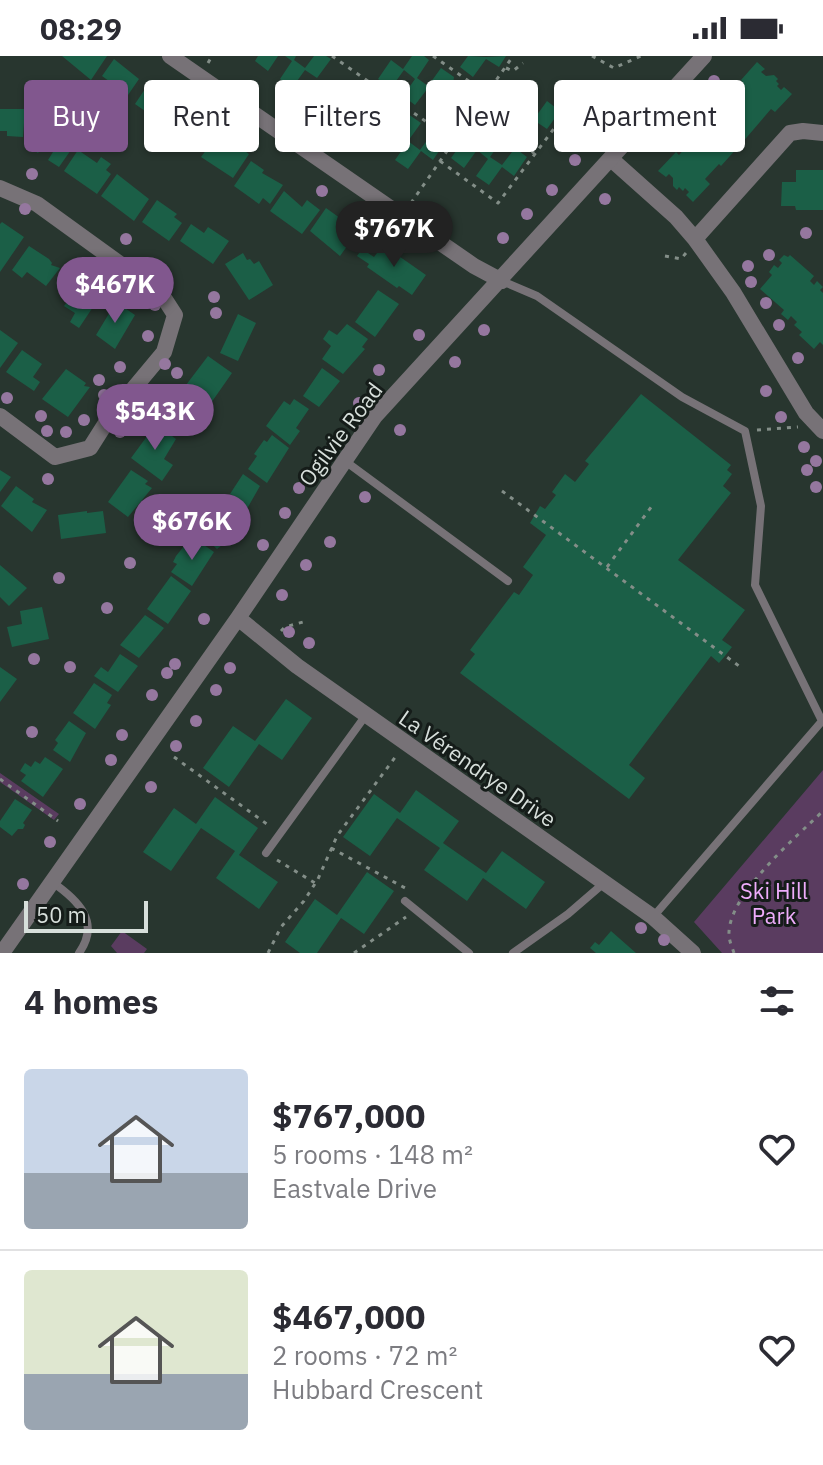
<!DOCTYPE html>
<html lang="en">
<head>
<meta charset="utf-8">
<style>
  body { margin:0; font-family:"IBM Plex Sans",sans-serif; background:#f2f2f3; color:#2b2b33; height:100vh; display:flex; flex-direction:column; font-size:30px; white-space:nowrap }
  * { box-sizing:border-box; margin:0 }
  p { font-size:26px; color:#7c7c81 }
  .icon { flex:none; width:44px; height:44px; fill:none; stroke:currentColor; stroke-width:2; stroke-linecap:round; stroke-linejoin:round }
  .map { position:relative; height:897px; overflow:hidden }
  .details { display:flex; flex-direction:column; background:#fff; flex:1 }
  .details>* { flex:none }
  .hud { position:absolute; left:24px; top:24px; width:776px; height:72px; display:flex; gap:16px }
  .scale { position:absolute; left:24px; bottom:20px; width:124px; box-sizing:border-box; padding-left:8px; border:4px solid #d7dfdb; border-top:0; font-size:22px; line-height:28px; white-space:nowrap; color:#d7dfdb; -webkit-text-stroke:6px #151c19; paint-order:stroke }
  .price { position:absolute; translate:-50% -68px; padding:0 18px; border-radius:28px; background:#81578e; color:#fff; font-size:26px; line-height:52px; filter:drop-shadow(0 2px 4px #0008) }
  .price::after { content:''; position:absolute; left:50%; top:48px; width:24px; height:18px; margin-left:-12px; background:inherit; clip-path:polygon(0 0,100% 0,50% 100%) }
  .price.current { background:#222; color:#fff }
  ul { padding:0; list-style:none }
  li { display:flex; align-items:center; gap:24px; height:200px; padding:0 24px }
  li+li { border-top:2px solid #e1e1e2 }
  li span { display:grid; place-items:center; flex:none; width:224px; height:160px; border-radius:8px; color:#555 }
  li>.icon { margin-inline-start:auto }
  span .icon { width:96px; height:96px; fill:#fffc; stroke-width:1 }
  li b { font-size:34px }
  h2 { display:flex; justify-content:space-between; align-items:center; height:96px; padding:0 24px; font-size:34px }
  .pill { padding:0 28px; border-radius:8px; background:#fff; box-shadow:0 2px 6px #0004; font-size:28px; line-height:72px }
  .pill.current { background:#81578e; color:#fff }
  .status { display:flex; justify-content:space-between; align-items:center; height:56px; padding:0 40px; background:#fff; direction:ltr }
  .status svg { height:22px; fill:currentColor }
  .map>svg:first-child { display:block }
  .green { fill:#5a3c60 }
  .building { fill:#1b5f47 }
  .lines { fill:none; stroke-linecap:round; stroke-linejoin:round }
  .path { stroke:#838e88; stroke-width:3; stroke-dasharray:4 6; stroke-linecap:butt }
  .service { stroke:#777277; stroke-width:8 }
  .minor { stroke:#777277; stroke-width:16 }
  .tertiary { stroke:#777277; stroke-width:16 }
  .tree { fill:#95779f }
  .labels { text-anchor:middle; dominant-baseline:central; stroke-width:6; stroke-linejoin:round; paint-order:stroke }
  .street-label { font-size:22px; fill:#d7dfdb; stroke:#151c19 }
  .park-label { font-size:22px; fill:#eeacfb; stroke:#151c19 }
</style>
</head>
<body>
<div class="status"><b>08:29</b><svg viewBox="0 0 49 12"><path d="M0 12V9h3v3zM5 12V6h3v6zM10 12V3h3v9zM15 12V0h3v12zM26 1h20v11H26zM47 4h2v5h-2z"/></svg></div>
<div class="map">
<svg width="823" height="897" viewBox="0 0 823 897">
  <rect width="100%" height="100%" fill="#28362f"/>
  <path class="green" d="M823 714V897H722L694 866Z
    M0 717 59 758 54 764 0 726Z
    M122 875 147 893 144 897H117L111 890Z"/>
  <path class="building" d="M62 0H107L91 24Z
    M258 0H278L268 15 255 5Z
    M285 0H296L294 4 305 12 314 0H326L331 3 317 22 305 14 292 32 280 23 292 5Z
    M412 0H424L429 4 417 22 428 30 441 12 454 21 453 28 450 26 441 39 453 47 466 30 479 39 465 57 453 49 440 67 427 58 436 45 433 43 437 38 428 32 415 49 403 40 415 23 404 14 391 32 378 23 391 4 403 13Z
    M468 0 486 1 506 0 499 11 486 3 473 21 460 11Z
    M114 3 139 23 128 39 102 20Z
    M757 6 765 13 761 16 766 20 774 19 778 23 776 25 779 28 777 30 781 34 784 31 792 38 775 56 771 53 741 88 716 64 744 28 741 24Z
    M523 28 535 37 522 55 534 63 547 45 560 55 547 73 535 65 522 83 508 73 521 56 509 47 496 65 484 56 497 37 509 46Z
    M147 30 174 51 162 67 135 48Z
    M384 41 396 50 384 68 396 76 408 58 421 67 408 85 420 94 433 76 446 85 433 104 421 95 408 113 395 104 407 87 395 78 382 96 370 87 382 69 370 61 358 78 345 69 359 50 371 59Z
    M0 53H25L23 81 7 80V75H0Z
    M49 54 67 66 63 73 78 84 59 111 48 104 53 96 43 90 38 97 26 89Z
    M183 57 196 66 198 63 202 66 200 68 209 76 198 92 171 73Z
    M712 67 738 91 721 110 719 108 705 123 710 128 693 146 686 139 689 136 685 132 683 135 679 131 677 134 673 130V122L669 118 666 121 658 115 676 96 679 99 694 82 696 84Z
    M490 74 503 83 500 93 497 91 490 101 502 109 515 92 527 101 514 120 502 111 489 129 476 120 488 103 477 94 464 112 451 102 464 84 477 93Z
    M219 77 249 98 233 122 201 101Z
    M78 94 97 107 101 101 111 108 106 114 111 118 97 138 64 115Z
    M251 105 264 114 262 117 283 129 270 148 263 142 259 148 234 130Z
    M796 114H823V154H796L795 150H781L782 126H796Z
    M117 118 149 143 134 165 101 140Z
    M284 135 302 151 307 144 320 154 302 178 270 155Z
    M157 144 177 158 174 161 182 167 169 185 142 166Z
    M326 152 358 175 340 200 310 175Z
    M2 166 24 181 0 216V168Z
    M191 168 204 177 208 171 229 185 213 208 180 185Z
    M383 189 426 219 412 239 399 230 397 232 367 211 369 208 357 200 362 193 374 201Z
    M29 190 49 203 52 207 51 209 60 212 46 230 27 216 22 222 12 214Z
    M243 197 247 204 250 203 254 208 259 205 273 229 249 244 225 208Z
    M784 199 788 201 790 199 814 220 810 225 814 229 817 225 823 231 820 234 823 237V289L820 286 814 293 799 279 802 276 794 269 797 266 791 260 788 264 781 258 784 254 760 233 772 219 769 216 774 209 778 212 782 207 779 204Z
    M74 221 101 239 79 272 70 266 75 257 64 250 67 246 63 238Z
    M378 234 399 248 375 281 355 266Z
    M116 246 135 259 115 293 96 279Z
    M238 258 256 267 238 305 220 297Z
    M347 268 368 283 362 291 365 293 343 318 322 303 331 290 323 283 329 274 337 279Z
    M0 274 18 287 0 312Z
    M22 294 42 308 33 321 40 326 34 335 6 316Z
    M208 300 232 317 211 347 186 329Z
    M322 312 340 325 319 351 303 340Z
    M66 313 86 327 84 330 90 331 68 361 42 343Z
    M179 333 205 352 186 379 161 362Z
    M641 338 731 409 727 414 732 418 723 430 731 437 678 504 745 554 722 584 732 591 725 600 719 607 711 600 629 709 645 722 629 743 460 617 475 598 470 594 514 536 519 539 533 519 523 511 546 479 530 467 540 450 545 453 556 439 552 436 565 418 575 426 589 408 585 405Z
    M294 343 309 353 296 372 300 375 290 389 266 370 284 345 290 349Z
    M156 368 176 383 164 403 173 409 162 425 131 402Z
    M272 379 289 392 267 427 248 413 257 400 254 398 264 384 267 386Z
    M0 414 11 421 0 436Z
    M131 414 148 425 145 428 152 432 128 461 108 446Z
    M243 418 260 430 244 458 228 447 233 440 230 438Z
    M16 430 34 443 32 446 47 454 32 476 1 450Z
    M177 445 194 457 184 471 167 459Z
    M222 454 240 467 226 486 217 493 203 480Z
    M87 455V457L103 455 106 477 61 483 58 459Z
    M194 482 214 496 192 530 171 516 177 508 173 506 176 500 184 490 187 492Z
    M0 509 27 532 9 550 0 541Z
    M171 520 191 535 168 568 147 553Z
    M42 551 49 583 12 591 7 571 22 568 20 555Z
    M145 559 164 572 139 602 120 589Z
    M120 598 138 610 118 636 94 620 101 611 108 616Z
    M0 611 17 623 0 646Z
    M94 627 112 639 107 647 111 649 95 673 73 657Z
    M286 643 312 662 282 704 259 688 229 731 203 712 233 670 255 685Z
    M69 665 86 677 70 706 53 694 58 687 55 684Z
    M45 701 63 713 43 741 21 725 26 719 20 715 25 707 31 711 35 705 40 708Z
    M416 734 459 765 443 787 486 817 502 795 545 826 526 853 483 822 467 845 424 814 440 792 397 762 370 800 343 781 374 738 400 757Z
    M215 741 258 772 239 799 278 826 259 853 216 822 235 795 201 772 171 815 143 796 174 752 196 768Z
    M15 743 32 754 23 767 25 769 23 773H18L12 780 0 771V765Z
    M367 816 394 835 364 878 341 862 317 897H300L285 886 315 843 337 859Z
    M611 875 636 897H596L590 892 595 886 599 889Z"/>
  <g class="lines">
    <path class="path" d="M332 0 454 85
      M433 0 487 38
      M592 0 614 12 641 0
      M208 7 212 0
      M506 12 513 15 523 7
      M474 56 534 97
      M440 105 498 147 574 46
      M411 147 513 0
      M665 200 681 203 686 197
      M757 374 798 371
      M502 435 739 610
      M607 511 652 450
      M281 575 285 571 303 566
      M174 701 271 771
      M0 723 58 765
      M331 792 405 832
      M277 804 315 827
      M268 897 281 871 304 845 318 823 337 780 396 700
      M354 897 406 861
      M734 897C732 891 729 884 729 879 727 840 796 781 823 755"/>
    <path class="service" d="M502 225 537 240 682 341 745 375 761 450 755 529 822 665 653 861
      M345 405 508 525
      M266 797 366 659
      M52 826C78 844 101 866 79 897
      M405 845 469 897
      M513 897 568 858 604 827"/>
    <path class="minor" d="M611 103 676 161 695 183 733 236 806 357 823 375
      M0 132 37 148 138 221 155 228 175 259 164 296 109 362 90 392 55 401 0 360
      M695 183 790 77 803 75 823 77"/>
    <path class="tertiary" d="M170 0 474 210 502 225
      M238 562 297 610 653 861 693 897
      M2 897 238 562 375 360 704 0"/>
  </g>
  <g class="tree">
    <circle cx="714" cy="25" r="6"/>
    <circle cx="193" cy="48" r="6"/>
    <circle cx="688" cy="55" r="6"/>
    <circle cx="661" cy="82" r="6"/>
    <circle cx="575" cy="104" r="6"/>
    <circle cx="32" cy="118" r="6"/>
    <circle cx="552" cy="134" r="6"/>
    <circle cx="322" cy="135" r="6"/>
    <circle cx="605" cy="143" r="6"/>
    <circle cx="25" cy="153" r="6"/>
    <circle cx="365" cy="157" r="6"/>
    <circle cx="527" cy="158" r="6"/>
    <circle cx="379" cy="173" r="6"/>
    <circle cx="806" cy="177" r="6"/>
    <circle cx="503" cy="182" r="6"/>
    <circle cx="126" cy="183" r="6"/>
    <circle cx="411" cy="187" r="6"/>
    <circle cx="769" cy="199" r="6"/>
    <circle cx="748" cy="210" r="6"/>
    <circle cx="97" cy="212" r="6"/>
    <circle cx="751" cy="226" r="6"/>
    <circle cx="134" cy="238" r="6"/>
    <circle cx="214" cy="241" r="6"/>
    <circle cx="766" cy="247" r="6"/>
    <circle cx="155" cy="249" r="6"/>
    <circle cx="216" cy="257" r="6"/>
    <circle cx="779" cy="269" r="6"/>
    <circle cx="484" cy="274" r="6"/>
    <circle cx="419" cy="279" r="6"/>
    <circle cx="148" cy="280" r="6"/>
    <circle cx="798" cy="302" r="6"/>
    <circle cx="455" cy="306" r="6"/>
    <circle cx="165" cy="308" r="6"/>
    <circle cx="120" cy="311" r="6"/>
    <circle cx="379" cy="314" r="6"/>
    <circle cx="177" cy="317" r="6"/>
    <circle cx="99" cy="324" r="6"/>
    <circle cx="766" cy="335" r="6"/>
    <circle cx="104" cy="339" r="6"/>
    <circle cx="7" cy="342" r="6"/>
    <circle cx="146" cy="346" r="6"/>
    <circle cx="359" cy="347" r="6"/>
    <circle cx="41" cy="360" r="6"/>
    <circle cx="135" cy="361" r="6"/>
    <circle cx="781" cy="361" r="6"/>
    <circle cx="84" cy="364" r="6"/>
    <circle cx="400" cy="374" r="6"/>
    <circle cx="47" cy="375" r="6"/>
    <circle cx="66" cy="376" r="6"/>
    <circle cx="120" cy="376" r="6"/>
    <circle cx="804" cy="391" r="6"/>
    <circle cx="324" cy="398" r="6"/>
    <circle cx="816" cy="405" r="6"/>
    <circle cx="807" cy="414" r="6"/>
    <circle cx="48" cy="423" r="6"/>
    <circle cx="816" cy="431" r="6"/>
    <circle cx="299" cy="432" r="6"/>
    <circle cx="365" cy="441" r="6"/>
    <circle cx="285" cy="457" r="6"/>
    <circle cx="330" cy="486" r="6"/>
    <circle cx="263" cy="489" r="6"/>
    <circle cx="130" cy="507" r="6"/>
    <circle cx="306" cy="509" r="6"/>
    <circle cx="59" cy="522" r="6"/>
    <circle cx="282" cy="539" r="6"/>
    <circle cx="107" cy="552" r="6"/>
    <circle cx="204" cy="563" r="6"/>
    <circle cx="289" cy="576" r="6"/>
    <circle cx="309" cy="587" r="6"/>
    <circle cx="34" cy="603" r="6"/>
    <circle cx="175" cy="608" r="6"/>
    <circle cx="70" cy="611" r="6"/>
    <circle cx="230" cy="612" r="6"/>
    <circle cx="167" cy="617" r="6"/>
    <circle cx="216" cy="634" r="6"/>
    <circle cx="152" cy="639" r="6"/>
    <circle cx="196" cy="665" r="6"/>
    <circle cx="32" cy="676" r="6"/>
    <circle cx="122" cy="679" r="6"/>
    <circle cx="176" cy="690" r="6"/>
    <circle cx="111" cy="704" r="6"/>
    <circle cx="151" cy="731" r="6"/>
    <circle cx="80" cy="748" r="6"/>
    <circle cx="50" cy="786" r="6"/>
    <circle cx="23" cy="828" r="6"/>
    <circle cx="641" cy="872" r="6"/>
    <circle cx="664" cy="884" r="6"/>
  </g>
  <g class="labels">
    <g class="street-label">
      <text transform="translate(340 378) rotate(-53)">Ogilvie Road</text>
      <text transform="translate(478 712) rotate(35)">La Vérendrye Drive</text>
    </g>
    <g class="park-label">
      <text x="774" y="834">Ski Hill<tspan x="774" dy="25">Park</tspan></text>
    </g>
  </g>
</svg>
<div class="scale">50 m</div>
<b class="price current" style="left:394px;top:213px">$767K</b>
<b class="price" style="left:115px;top:269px">$467K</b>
<b class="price" style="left:155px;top:396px">$543K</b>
<b class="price" style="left:192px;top:506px">$676K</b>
<div class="hud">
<a class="pill current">Buy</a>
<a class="pill">Rent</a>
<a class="pill">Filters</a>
<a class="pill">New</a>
<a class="pill">Apartment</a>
</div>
</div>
<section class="details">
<h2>4 homes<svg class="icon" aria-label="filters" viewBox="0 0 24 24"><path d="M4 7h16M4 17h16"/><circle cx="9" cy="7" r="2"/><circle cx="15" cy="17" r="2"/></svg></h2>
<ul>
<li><span style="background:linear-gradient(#c9d6e8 65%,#9aa5b1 0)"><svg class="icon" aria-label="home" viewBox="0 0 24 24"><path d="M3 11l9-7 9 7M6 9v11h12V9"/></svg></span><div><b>$767,000</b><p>5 rooms · 148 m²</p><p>Eastvale Drive</p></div><svg class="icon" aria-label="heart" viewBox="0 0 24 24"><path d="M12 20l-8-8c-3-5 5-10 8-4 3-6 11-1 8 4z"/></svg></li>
<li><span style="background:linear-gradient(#dfe7d0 65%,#9aa5b1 0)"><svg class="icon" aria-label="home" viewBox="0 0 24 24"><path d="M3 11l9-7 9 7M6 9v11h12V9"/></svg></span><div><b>$467,000</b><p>2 rooms · 72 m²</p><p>Hubbard Crescent</p></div><svg class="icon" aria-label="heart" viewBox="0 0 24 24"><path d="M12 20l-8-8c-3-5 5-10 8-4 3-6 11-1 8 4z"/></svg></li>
</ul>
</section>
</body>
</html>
